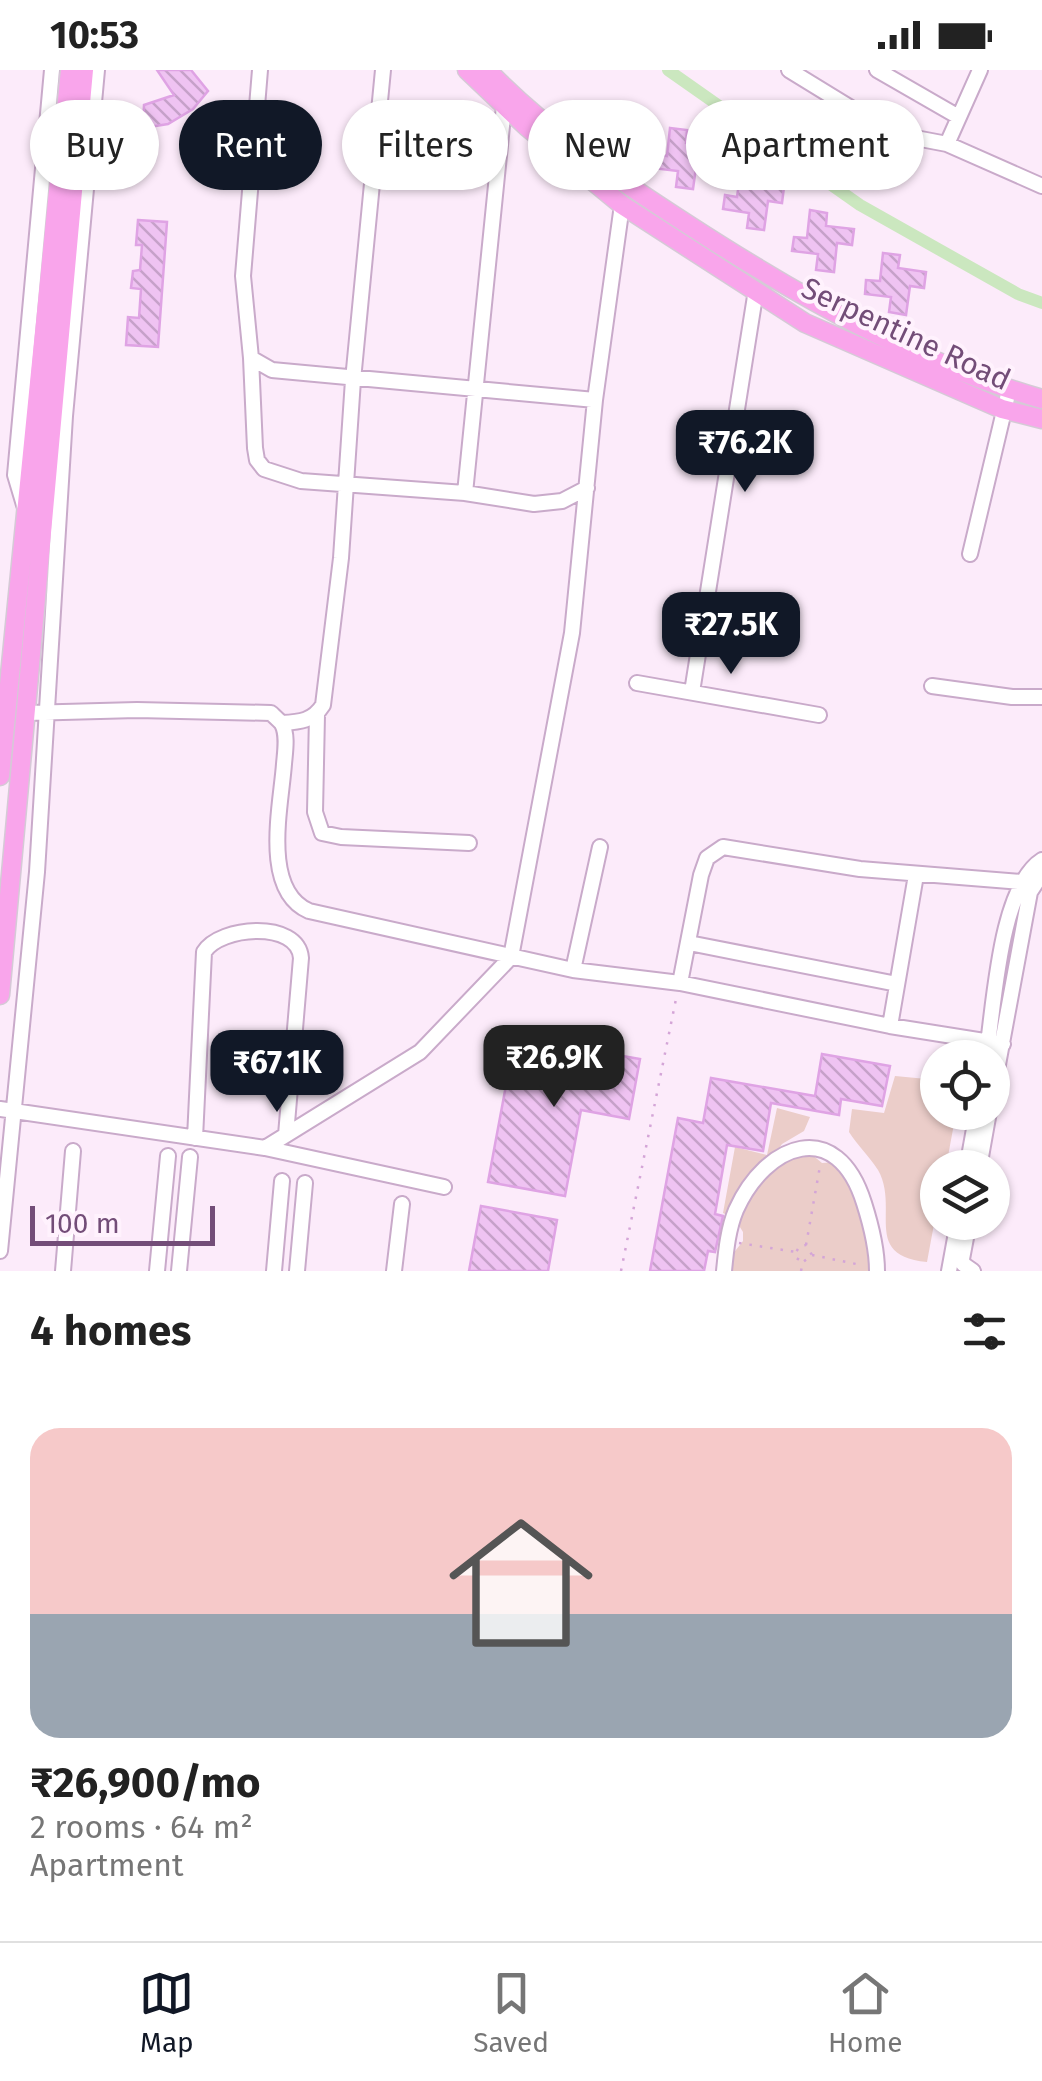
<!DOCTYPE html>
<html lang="en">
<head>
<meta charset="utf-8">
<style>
  body { margin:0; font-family:"Fira Sans",sans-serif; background:#f6f6f6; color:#222; height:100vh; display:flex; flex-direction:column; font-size:38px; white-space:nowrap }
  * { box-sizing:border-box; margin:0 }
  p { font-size:32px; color:#767676 }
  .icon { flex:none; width:55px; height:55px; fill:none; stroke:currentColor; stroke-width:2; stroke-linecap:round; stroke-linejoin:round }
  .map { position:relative; height:1201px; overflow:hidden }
  .side { display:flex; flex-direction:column; background:#fff; flex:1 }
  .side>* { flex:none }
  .top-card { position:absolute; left:30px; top:30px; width:982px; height:90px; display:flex; gap:20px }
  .buttons { position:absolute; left:920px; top:970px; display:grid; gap:20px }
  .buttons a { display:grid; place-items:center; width:90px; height:90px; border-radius:50%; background:#fff; box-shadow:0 2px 8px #0004; font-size:50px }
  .scale { position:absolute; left:30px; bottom:25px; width:185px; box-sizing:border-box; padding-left:10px; border:5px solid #734d78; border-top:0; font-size:28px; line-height:35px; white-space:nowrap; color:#734d78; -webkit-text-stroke:8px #fff2fd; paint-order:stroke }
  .price { position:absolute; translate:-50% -85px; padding:0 22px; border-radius:20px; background:#111827; color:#fff; font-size:32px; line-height:65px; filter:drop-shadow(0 2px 5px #0008) }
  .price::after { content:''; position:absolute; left:50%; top:60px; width:30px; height:22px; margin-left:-15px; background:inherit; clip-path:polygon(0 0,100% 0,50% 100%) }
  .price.current { background:#222; color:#fff }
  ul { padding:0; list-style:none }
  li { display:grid; align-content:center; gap:20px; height:530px; padding:0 30px }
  li span { display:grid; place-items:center; height:310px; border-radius:30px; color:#555 }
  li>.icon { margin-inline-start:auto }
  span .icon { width:180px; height:180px; fill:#fffc; stroke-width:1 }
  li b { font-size:42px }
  h2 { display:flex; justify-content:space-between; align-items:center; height:120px; padding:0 30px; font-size:42px }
  .chip { padding:0 35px; border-radius:45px; background:#fff; box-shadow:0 2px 8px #0004; font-size:35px; line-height:90px }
  .chip.current { background:#111827; color:#fff }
  .status { display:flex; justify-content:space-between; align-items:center; height:70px; padding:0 50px; background:#fff; direction:ltr }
  .status svg { height:28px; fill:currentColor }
  .tabs { display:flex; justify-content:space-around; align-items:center; height:140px; border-top:2px solid #e0e0e0; background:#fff; font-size:28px; color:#767676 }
  .tabs a { display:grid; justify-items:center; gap:5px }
  .tabs .current { color:#111827 }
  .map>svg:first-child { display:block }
  .green { fill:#ebcdc9 }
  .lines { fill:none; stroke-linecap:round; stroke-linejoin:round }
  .canal { stroke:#cbe7bf; stroke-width:12 }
  .building { fill:url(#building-back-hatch); stroke:#dfa3e4; stroke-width:2.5 }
  .minor-casing { stroke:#c9aaca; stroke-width:18 }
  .major-casing { stroke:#d5cad6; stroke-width:21 }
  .path { stroke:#d4a5d7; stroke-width:2.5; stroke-dasharray:2.5 8; stroke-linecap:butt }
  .minor { stroke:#fff; stroke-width:14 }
  .major { stroke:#f9a5eb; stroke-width:18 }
  .labels { text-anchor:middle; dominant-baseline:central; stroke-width:8; stroke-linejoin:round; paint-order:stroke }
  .street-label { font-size:30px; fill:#734d78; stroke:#fff2fd }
</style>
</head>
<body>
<div class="status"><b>10:53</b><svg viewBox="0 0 49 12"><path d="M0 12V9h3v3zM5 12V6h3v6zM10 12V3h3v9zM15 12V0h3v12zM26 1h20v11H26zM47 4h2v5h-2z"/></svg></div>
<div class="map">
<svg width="1042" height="1201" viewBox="0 0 1042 1201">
  <defs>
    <pattern id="building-back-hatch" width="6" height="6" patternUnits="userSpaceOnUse" patternTransform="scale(2.5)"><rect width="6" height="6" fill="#efc3f2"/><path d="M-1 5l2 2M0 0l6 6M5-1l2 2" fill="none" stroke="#c6a1c9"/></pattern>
  </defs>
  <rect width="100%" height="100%" fill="#fcebfa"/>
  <path class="green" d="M895 1006 937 1010 938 1042 956 1043 946 1097 938 1098 937 1138 927 1192C861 1186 900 1138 878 1100 870 1087 857 1075 849 1062L852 1039 884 1043Z
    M777 1038 810 1047 804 1061 782 1074 731 1147 723 1143 735 1077 767 1085Z
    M810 1083 822 1093 840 1092 860 1123 874 1201H731L732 1185 743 1171V1162L738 1154C749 1119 773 1093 810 1083Z"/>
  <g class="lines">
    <path class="canal" d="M668 0 860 135 1018 224 1042 233"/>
  </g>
  <path class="building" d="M157 0H191L208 21 193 39 168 54 143 58 144 35 174 25Z
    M670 58 687 60 686 73 713 76 711 92 697 90 693 119 676 117 678 101 652 98 654 84 667 86Z
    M741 99 758 101 756 114 784 117 782 133 768 131 764 160 747 158 749 143 723 139 725 125 737 127Z
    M810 140 827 143 826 156 854 159 852 175 837 173 834 202 816 200 818 184 792 181 794 167 807 168Z
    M138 150 167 152 158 277 126 275 128 247 139 248 141 219 131 218 133 201 140 200 142 175H136Z
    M883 183 900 185 898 198 926 202 924 218 910 216 906 245 889 242 891 227 865 224 866 210 880 211Z
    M515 967 640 989 629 1049 581 1040 565 1126 488 1112Z
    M822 984 890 996 882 1036 841 1029 839 1045 771 1033 763 1081 727 1075 715 1144 723 1146 715 1182 708 1181 704 1201H650L678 1048 703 1053 711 1008 815 1026Z
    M481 1136 557 1150 548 1201H469Z"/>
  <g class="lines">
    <defs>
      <path id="minor" d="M260 0 243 206 251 288 255 378 257 390 264 399 301 411 465 423 534 434 562 431 587 418
        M789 0 877 54 905 66 947 74 1042 116
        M877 0 957 46
        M947 74 980 0
        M251 288 272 300 595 330
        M465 423 504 36
        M24 435 15 405 52 0
        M970 484 1009 320
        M637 613 819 645
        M932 616 1012 627H1042
        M692 622 756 220
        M26 643 137 640 271 643C273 645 281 652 282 654 288 665 285 682 284 694 281 736 261 820 309 841L573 900 680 913 890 956 1003 974
        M317 645 315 742 322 763 341 767 469 773
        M282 653C300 652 313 651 323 635L341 488 353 310 383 0
        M689 873 897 914
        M573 900 600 777
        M680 913 701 805 707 788 723 777 860 799 1022 812
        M890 956 916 805
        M986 988C994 939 999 817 1042 790
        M992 1027 1030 822 1042 804
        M0 1039 265 1078 420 982 511 887 572 563 595 330 622 135
        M195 1068 204 882C220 856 298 850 301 888L286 1065
        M265 1078 444 1117
        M967 1098 977 1042
        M979 1098 989 1042
        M969 1152 962 1189 963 1194 973 1201
        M0 1181 37 802 65 346 97 0
        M63 1201 73 1081
        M157 1201 168 1086
        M179 1201 190 1087
        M274 1201 282 1111
        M297 1201 305 1113
        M394 1201 402 1134
        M724 1201C726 1181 728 1159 736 1140 766 1073 837 1046 864 1133 871 1155 877 1178 877 1201
        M949 1201 958 1152"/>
      <path id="major" d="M467 0 527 57 622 135 805 253 1002 339 1042 349
        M487 0C545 60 617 109 687 154 798 226 914 292 1042 329
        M0 706C22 470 48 235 70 0
        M0 925 84 0"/>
    </defs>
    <use href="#minor" class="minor-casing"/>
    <use href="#major" class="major-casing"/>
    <path class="path" d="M739 1173 796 1182
      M806 1175 820 1096
      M812 1185 861 1195
      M621 1201 677 924
      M801 1201 803 1192 812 1185 806 1175 800 1176 796 1182V1188L803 1192"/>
    <use href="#minor" class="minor"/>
    <use href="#major" class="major"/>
  </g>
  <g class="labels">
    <g class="street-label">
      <text transform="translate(906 264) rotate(25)">Serpentine Road</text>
    </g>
  </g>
</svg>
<div class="buttons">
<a><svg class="icon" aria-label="locate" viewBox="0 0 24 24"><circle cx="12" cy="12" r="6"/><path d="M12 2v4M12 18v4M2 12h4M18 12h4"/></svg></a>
<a><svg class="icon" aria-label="layers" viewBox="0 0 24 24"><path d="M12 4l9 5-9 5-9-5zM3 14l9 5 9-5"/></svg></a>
</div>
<div class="scale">100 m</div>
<b class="price" style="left:745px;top:425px">₹76.2K</b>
<b class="price" style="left:731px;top:607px">₹27.5K</b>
<b class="price current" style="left:554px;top:1040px">₹26.9K</b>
<b class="price" style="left:277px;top:1045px">₹67.1K</b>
<div class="top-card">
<a class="chip">Buy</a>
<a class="chip current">Rent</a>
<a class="chip">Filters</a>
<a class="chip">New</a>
<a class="chip">Apartment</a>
</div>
</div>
<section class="side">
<h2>4 homes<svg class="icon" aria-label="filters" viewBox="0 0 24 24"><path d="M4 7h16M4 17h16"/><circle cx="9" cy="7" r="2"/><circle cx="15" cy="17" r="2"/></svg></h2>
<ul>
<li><span style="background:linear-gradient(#f6c9c9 60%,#9aa5b1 0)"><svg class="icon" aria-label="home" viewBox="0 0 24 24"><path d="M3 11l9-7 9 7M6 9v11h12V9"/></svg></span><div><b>₹26,900/mo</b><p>2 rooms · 64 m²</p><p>Apartment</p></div></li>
</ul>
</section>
<nav class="tabs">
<a class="current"><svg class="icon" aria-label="map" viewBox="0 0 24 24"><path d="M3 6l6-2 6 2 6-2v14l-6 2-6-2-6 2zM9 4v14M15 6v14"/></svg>Map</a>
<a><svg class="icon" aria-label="saved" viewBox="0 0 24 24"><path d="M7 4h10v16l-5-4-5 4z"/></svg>Saved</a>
<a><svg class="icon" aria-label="home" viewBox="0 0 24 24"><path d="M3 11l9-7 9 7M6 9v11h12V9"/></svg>Home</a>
</nav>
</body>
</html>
